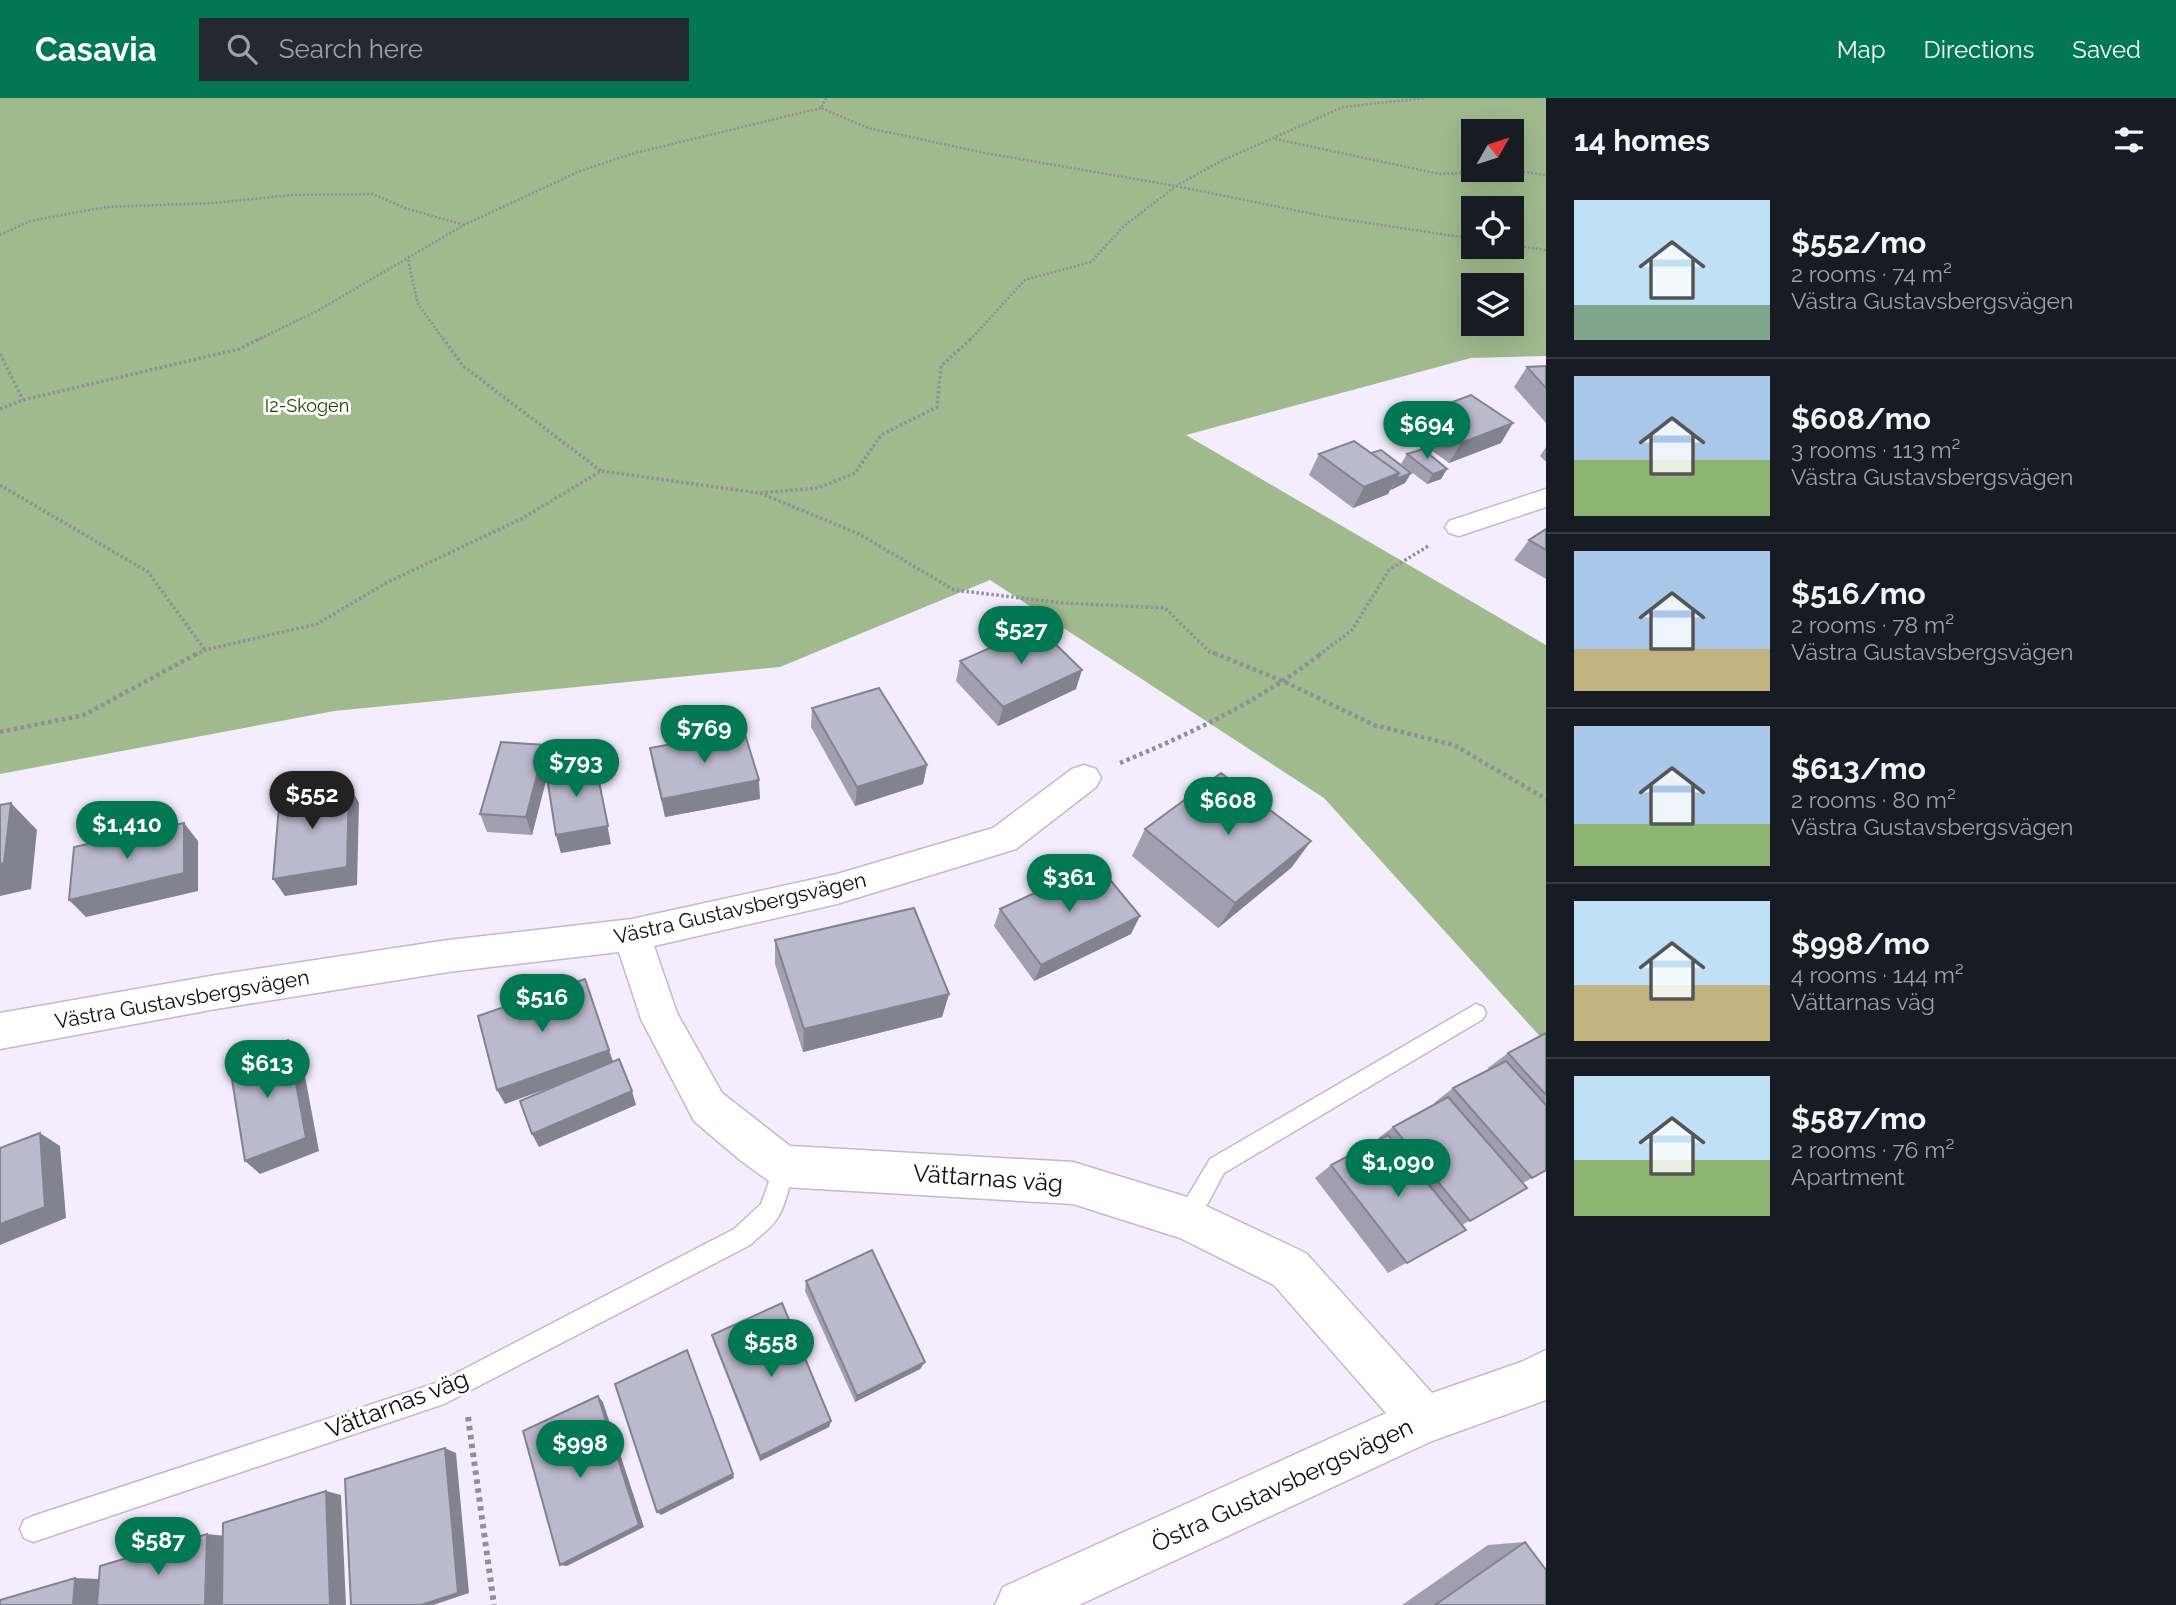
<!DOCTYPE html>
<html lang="en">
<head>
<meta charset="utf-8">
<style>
  body { margin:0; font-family:Raleway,sans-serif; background:#242831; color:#f1f3f6; height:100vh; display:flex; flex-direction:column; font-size:26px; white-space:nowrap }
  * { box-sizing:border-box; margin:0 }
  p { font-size:23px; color:#9ea1a6 }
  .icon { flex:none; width:38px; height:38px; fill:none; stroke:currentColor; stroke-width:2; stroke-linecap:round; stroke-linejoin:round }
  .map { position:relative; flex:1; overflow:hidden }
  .panel { display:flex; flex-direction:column; background:#171b24; width:630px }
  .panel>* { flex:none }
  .needle { width:46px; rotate:51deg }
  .controls { position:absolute; left:1461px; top:21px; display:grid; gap:14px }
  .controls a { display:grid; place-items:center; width:63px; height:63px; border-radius:0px; background:#171b24; box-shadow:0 7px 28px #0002; font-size:35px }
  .price { position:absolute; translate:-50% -60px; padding:0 16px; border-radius:24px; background:#017753; color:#fff; font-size:23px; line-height:46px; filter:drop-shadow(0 2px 4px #0008) }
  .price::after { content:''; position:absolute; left:50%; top:42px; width:21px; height:16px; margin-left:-10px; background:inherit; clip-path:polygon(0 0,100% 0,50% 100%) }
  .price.active { background:#222; color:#fff }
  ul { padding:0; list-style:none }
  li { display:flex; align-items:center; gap:21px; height:175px; padding:0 28px }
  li+li { border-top:2px solid #363941 }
  li span { display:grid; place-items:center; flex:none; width:196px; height:140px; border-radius:0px; color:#555 }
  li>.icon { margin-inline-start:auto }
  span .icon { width:84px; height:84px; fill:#fffc; stroke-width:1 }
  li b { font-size:30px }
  h2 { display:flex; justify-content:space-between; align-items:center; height:84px; padding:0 28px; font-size:30px }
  header { display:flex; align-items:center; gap:42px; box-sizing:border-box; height:98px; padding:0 35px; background:#017753; color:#fff }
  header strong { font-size:33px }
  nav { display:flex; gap:38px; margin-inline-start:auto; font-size:24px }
  .search { width:490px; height:63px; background:#242831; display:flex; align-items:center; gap:18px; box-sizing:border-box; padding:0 24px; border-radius:0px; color:#9ea1a6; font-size:26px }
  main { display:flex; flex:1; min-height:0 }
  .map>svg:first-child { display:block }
  .forest { fill:#a0b98d; fill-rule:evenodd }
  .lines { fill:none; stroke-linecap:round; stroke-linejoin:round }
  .service-casing { stroke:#c2b9cc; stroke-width:3 }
  .minor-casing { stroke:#c2b9cc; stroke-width:3 }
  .path-far3 { stroke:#928d99; stroke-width:2.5; stroke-dasharray:2 2; stroke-linecap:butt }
  .path-far2 { stroke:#928d99; stroke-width:3.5; stroke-dasharray:2.5 2.5; stroke-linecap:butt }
  .path-far1 { stroke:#928d99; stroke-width:4.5; stroke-dasharray:3.5 3.5; stroke-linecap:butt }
  .path { stroke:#928d99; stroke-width:6; stroke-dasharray:4.5 4.5; stroke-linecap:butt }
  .service { fill:#fff; fill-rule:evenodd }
  .minor { fill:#fff; fill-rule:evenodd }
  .wall { fill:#a19faf }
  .shaded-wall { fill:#83828f }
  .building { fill:#bbb9cc; stroke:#83828f; stroke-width:2 }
  .labels { text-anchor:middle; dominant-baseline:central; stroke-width:6; stroke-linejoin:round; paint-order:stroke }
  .far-park-label { font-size:18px; fill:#254300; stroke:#fefefe }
  .street-label { font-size:21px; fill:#0d0a11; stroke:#fefefe }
  .near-street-label { font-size:24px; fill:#0d0a11; stroke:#fefefe }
</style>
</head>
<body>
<header>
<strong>Casavia</strong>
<div class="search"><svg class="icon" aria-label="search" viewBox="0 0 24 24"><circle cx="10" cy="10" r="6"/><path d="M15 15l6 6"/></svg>Search here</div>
<nav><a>Map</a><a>Directions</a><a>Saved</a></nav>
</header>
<main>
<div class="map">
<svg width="1546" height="1507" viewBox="0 0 1546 1507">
  <rect width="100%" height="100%" fill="#f4edfd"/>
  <path class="forest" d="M0 0H1546V258L1471 260 1186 337 1546 547V945L1324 700 990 482 780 569 334 613 0 676ZM1474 33H1512V72H1474ZM1474 110H1512V149H1474ZM1474 187H1512V226H1474Z"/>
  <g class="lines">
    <defs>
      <path id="service" d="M1476 906 1483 909 1486 915 1483 921 1224 1075 1195 1129 1187 1132 1179 1129 1176 1121 1179 1113 1210 1061Z
        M784 1058 791 1061C796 1071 785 1109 778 1119 772 1130 759 1138 750 1147L444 1306 33 1444 24 1440 20 1431 24 1422 33 1418 439 1284 734 1131 761 1106 777 1061Z"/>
      <path id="minor" d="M1546 391V409L1459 438 1449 435 1445 429 1449 423Z
        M1084 667 1096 671 1101 680 1096 689 1016 751 837 806 654 848 677 915 722 995 790 1048 1073 1064 1187 1099 1306 1155 1432 1295 1521 1264 1546 1252V1302L1432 1343 1079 1507H995L1003 1489 1386 1315 1274 1187 1180 1140 1073 1106 784 1089 769 1083 740 1062 694 1023 641 921 619 854 448 874 216 911 0 951V915L216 877 448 842 632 821 837 776 993 730 1072 671Z"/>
    </defs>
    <use href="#service" class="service-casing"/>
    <use href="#minor" class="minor-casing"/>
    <path class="path-far3" d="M826 0 821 10 868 30 985 55 1176 88 1328 119 1474 141
      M1275 41 1440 76 1511 72 1546 77
      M0 137 30 123 106 109 213 105 293 97 373 96 405 110 464 127
      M1512 147 1546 152
      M408 162 418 206 444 242
      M257 242 317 213 464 127 580 73 631 56 821 10
      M970 242 1025 182 1091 164 1124 128 1176 88 1221 63 1343 9 1426 0"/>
    <path class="path-far2" d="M443 240 463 268 601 373
      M0 256 23 302
      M0 311 23 302 239 251 261 240
      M0 387 148 474 205 552
      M760 395 859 436 954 492 1063 505 1165 510 1210 554 1218 557
      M195 557 205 552 317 526 386 485 521 421 601 373 759 395 818 390 855 375 881 337 937 309 941 268 972 240
      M1319 557 1352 532 1389 472 1430 447"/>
    <path class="path-far1" d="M1214 555 1285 584 1374 627 1454 647 1546 701
      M0 634 84 617 198 555
      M1120 665C1192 635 1260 603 1322 555"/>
    <path class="path" d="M468 1319 494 1507"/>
    <use href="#service" class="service"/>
    <use href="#minor" class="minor"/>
  </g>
  <path class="wall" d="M1546 268V325L1514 289 1527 269Z
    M1420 316 1501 345 1449 365 1409 336Z
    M1546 349V364L1540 358Z
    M1371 355 1411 375 1405 385 1390 392 1388 396 1353 410 1309 377 1319 356Z
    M1407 356 1447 371 1441 381 1427 386 1401 366Z
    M1546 431V481L1514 462 1529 442Z
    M960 563 1076 591 998 628 956 583Z
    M812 610 927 667 923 686 855 708 811 629Z
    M545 647 550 666 549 672 611 746 561 755 556 737 547 680 532 737 487 734 480 716Z
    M650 650 760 701 665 719 653 669Z
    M1145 731 1292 769 1218 830 1132 758Z
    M1000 811 1131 836 1034 883 994 828Z
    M775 842 949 896 942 919 803 954 775 866Z
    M1546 935V1072L1523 1085 1527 1090 1462 1127 1466 1132 1388 1175 1315 1080 1331 1067 1377 1043 1376 1042 1393 1029 1436 1006 1434 1005 1453 990 1489 972 1488 970 1508 955Z
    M806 1183 925 1264 920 1271 855 1304 805 1193Z
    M712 1237 831 1323 829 1329 760 1363 714 1245Z
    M1525 1444 1546 1507H1402L1488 1447Z"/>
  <path class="shaded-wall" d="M1513 325 1501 345 1449 365 1461 345Z
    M1447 371 1441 381 1427 386 1433 376Z
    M1399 375 1388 396 1353 410 1364 389Z
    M1411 375 1405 385 1391 392 1396 382Z
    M1082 572 1076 591 998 628 1003 609Z
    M545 647 550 666 532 737 526 719Z
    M595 664 611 746 561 755 556 737Z
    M927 667 923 686 855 708 857 689Z
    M759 682 760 701 665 719 662 701Z
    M349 686 359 705 357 787 285 798 273 781Z
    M11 705 37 732 31 791 0 798V766Z
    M184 725 198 743V793L86 819 69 802Z
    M1311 743 1292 769 1218 830 1235 805Z
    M1140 818 1131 836 1034 883 1041 867Z
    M949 896 942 919 803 954 804 931Z
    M288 942 301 957 319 1053 260 1076 245 1063Z
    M609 952 614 966 505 1006 497 992Z
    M632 993 636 1007 539 1049 532 1036Z
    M40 1035 60 1048 66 1120 0 1147V1126Z
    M925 1264 920 1271 855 1304 857 1298Z
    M598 1298 603 1304 644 1429 567 1468 560 1467Z
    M831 1323 829 1329 760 1363V1358Z
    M445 1350 456 1355 469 1495 433 1507H421Z
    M733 1376 734 1380 661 1417 657 1414Z
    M326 1393 341 1397 346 1507H330Z
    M207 1436 226 1438 225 1507H205Z
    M75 1480 99 1481 97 1507H73Z"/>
  <path class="building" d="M1546 268V290L1527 269Z
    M1471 297 1513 325 1461 345 1420 316Z
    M1354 343 1399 375 1364 389 1319 356Z
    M1423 351 1447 371 1433 376 1407 356Z
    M1381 352 1411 375 1396 381 1399 375 1371 355Z
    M1546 431V452L1529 442Z
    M1038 529 1082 572 1003 609 960 563Z
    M879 590 927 667 857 689 812 610Z
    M744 633 759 682 662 701 650 650Z
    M501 644 545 647 526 719 480 716Z
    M595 664 608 728 556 737 546 673Z
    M1221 675 1311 743 1235 805 1145 731Z
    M349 686 347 769 273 781 280 696Z
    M11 705 4 765 0 766V707Z
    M184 725V775L69 802 74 749Z
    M1097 766 1140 818 1041 867 1000 811Z
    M914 810 949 896 804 931 775 842Z
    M585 881 609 952 497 992 478 918Z
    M1546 935V997L1508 955Z
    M288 942 306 1040 245 1063 229 963Z
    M619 961 632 993 532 1036 520 1003Z
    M1506 963 1546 1007V1072L1532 1080 1453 990Z
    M1448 999 1527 1090 1470 1123 1393 1029Z
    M40 1035 45 1109 0 1126V1050Z
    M1388 1037 1466 1132 1407 1165 1331 1067Z
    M872 1152 925 1264 857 1298 806 1183Z
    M782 1205 831 1323 760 1358 712 1237Z
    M687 1252 733 1376 657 1414 615 1286Z
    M598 1298 639 1427 560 1467 523 1333Z
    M445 1350 458 1495 421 1507H351L345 1381Z
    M326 1393 330 1507H222L223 1425Z
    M207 1436 205 1507H97L100 1468Z
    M1525 1444 1546 1472V1507H1435Z
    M75 1480 73 1507H0V1502Z"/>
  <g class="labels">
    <g class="far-park-label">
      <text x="307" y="307">I2-Skogen</text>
    </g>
    <g class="street-label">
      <text transform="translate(740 810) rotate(-13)">Västra Gustavsbergsvägen</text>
      <text transform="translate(182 901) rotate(-10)">Västra Gustavsbergsvägen</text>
    </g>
    <g class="near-street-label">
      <text transform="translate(988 1080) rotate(4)">Vättarnas väg</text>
      <text transform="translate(397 1306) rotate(-21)">Vättarnas väg</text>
      <text transform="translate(1282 1387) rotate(-25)">Östra Gustavsbergsvägen</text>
    </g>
  </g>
</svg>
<div class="controls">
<a><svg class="needle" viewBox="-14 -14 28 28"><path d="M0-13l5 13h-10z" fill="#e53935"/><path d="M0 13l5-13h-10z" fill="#9ea1a6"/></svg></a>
<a><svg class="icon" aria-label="locate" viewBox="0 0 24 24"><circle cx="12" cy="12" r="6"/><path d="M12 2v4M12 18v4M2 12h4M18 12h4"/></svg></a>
<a><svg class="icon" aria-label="layers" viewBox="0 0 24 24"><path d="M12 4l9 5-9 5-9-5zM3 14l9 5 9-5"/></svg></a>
</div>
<b class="price" style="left:1427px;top:363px">$694</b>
<b class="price" style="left:1021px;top:568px">$527</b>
<b class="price" style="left:704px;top:667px">$769</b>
<b class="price" style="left:576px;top:701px">$793</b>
<b class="price active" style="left:312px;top:733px">$552</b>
<b class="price" style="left:1228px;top:739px">$608</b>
<b class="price" style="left:127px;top:763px">$1,410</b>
<b class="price" style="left:1069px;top:816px">$361</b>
<b class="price" style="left:542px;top:936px">$516</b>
<b class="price" style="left:267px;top:1002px">$613</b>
<b class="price" style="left:1398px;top:1101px">$1,090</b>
<b class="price" style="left:771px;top:1281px">$558</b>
<b class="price" style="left:580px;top:1382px">$998</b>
<b class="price" style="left:158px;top:1479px">$587</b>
</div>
<section class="panel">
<h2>14 homes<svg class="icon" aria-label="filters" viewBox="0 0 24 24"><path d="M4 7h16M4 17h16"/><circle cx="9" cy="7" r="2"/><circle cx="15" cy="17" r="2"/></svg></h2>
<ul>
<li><span style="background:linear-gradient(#bfe0f5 75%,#7fa58c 0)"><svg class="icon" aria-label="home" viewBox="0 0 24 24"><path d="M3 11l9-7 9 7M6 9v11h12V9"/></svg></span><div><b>$552/mo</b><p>2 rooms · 74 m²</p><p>Västra Gustavsbergsvägen</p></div></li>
<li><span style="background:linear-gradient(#a9c7e8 60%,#8fb573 0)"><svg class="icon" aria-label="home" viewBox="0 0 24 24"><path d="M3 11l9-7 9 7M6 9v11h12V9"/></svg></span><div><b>$608/mo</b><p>3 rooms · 113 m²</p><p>Västra Gustavsbergsvägen</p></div></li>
<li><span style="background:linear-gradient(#a9c7e8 70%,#c2b280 0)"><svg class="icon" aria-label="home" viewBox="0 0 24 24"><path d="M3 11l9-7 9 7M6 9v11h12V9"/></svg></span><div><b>$516/mo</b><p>2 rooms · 78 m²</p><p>Västra Gustavsbergsvägen</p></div></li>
<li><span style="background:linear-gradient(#a9c7e8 70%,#8fb573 0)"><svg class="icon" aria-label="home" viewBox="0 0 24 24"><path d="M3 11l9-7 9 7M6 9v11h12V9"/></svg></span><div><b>$613/mo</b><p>2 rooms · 80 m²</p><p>Västra Gustavsbergsvägen</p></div></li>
<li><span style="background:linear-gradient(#bfe0f5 60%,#c2b280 0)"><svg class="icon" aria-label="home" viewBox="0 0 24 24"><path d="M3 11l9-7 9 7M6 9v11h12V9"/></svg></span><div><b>$998/mo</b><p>4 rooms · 144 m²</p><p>Vättarnas väg</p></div></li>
<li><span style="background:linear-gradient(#bfe0f5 60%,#8fb573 0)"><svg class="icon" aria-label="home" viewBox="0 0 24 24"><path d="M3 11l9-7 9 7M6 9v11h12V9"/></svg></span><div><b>$587/mo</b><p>2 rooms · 76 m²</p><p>Apartment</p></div></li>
</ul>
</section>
</main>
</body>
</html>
